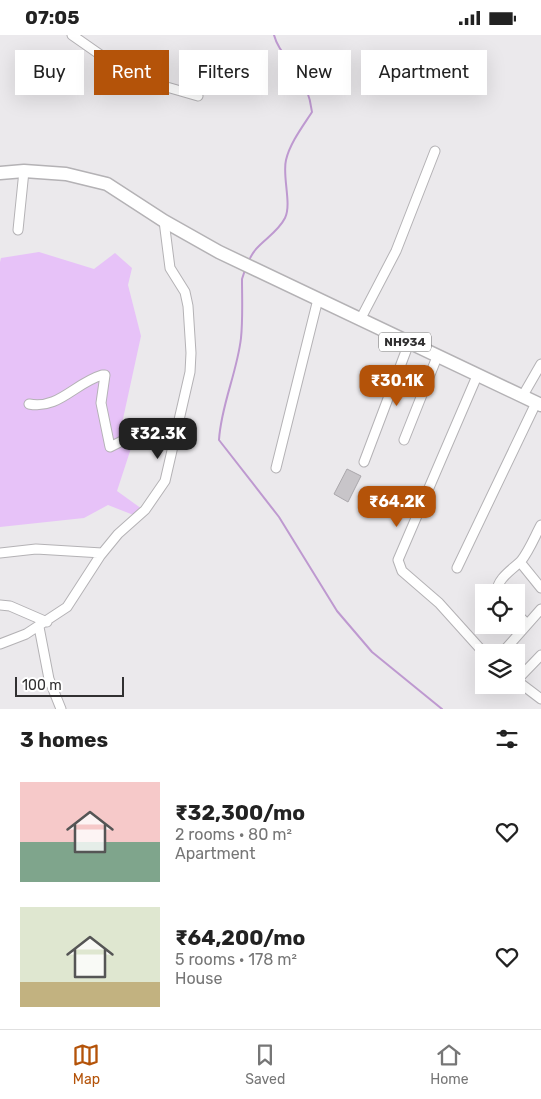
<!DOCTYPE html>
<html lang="en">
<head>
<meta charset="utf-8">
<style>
  body { margin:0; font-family:Rubik,sans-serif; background:#f6f6f6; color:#222; height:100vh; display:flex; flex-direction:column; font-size:19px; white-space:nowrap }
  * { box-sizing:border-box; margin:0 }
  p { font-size:16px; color:#767676 }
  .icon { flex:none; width:28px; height:28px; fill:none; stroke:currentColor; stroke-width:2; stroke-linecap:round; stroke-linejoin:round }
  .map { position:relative; height:674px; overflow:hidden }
  .drawer { display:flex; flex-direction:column; background:#fff; flex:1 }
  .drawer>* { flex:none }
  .banner { position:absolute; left:15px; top:15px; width:511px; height:45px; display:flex; gap:10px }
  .buttons { position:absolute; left:475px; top:549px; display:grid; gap:10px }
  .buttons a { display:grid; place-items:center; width:50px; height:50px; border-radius:0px; background:#fff; box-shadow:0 5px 20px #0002; font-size:25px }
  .scale { position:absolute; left:15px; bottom:12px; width:109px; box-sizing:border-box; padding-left:5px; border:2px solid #313031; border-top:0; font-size:14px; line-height:18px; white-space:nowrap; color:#313031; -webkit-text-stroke:4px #fff; paint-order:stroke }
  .price { position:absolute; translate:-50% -42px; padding:0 11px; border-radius:10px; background:#b45309; color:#fff; font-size:16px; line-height:32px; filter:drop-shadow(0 1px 2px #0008) }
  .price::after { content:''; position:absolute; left:50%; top:30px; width:15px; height:11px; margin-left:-8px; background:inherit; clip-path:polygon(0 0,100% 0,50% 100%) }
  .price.current { background:#222; color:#fff }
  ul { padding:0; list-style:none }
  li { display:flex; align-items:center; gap:15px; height:125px; padding:0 20px }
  li span { display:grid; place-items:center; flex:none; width:140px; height:100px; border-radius:0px; color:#555 }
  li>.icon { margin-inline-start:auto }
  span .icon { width:60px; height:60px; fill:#fffc; stroke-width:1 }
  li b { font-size:21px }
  h2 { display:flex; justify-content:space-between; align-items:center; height:60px; padding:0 20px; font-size:21px }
  .pill { padding:0 18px; border-radius:0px; background:#fff; box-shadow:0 5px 20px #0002; font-size:18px; line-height:45px }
  .pill.current { background:#b45309; color:#fff }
  .status { display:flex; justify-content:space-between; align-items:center; height:35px; padding:0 25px; background:#fff; direction:ltr }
  .status svg { height:14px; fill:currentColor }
  .dock { display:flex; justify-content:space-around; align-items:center; height:70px; border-top:1px solid #e0e0e0; background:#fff; font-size:14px; color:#767676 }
  .dock a { display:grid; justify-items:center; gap:2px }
  .dock .current { color:#b45309 }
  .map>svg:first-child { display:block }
  .green { fill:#e7c2f8 }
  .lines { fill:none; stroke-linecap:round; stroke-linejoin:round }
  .stream { stroke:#be99d0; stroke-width:2 }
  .building { fill:#c8c5c9; stroke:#aaa7ab }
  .minor-casing { stroke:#b4b2b5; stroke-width:11 }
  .highway-casing { stroke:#b4b2b5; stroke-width:15 }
  .minor { stroke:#fff; stroke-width:9 }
  .highway { stroke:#fff; stroke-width:12 }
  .labels { text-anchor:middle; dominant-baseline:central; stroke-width:4.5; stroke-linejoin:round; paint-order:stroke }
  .shield { fill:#fff; stroke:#6f6e6f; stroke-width:1 }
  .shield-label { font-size:12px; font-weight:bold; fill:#313031 }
</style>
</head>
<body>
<div class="status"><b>07:05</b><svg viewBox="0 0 49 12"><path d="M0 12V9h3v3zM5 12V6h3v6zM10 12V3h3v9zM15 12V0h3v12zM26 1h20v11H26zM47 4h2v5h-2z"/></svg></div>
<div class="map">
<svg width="541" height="674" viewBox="0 0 541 674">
  <rect width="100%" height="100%" fill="#ebe9ec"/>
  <path class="green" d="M39 217 94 234 115 218 132 233 128 250 141 301 121 393 135 401 117 456 142 474 136 481 108 470 84 483 0 492V227L1 223Z"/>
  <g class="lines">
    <path class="stream" d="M249 226C255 208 276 201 285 183 292 169 282 141 286 125 290 108 303 91 312 77 310 61 305 47 295 33 287 21 278 15 274 0
      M245 235 242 244C242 263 243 283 241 303 237 338 221 370 219 405L279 482 337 576 372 617 442 674"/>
  </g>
  <path class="building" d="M347 434 361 441 348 467 334 459Z"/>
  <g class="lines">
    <defs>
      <path id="minor" d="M72 0 132 42 198 61
        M18 195 24 136
        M360 285 396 216 435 116
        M477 341 398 525 402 536 439 568 484 618
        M522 362 541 329
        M29 369C58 375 75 348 102 340H105L101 368 110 412 156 389 179 392
        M404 405 437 322
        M364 427 409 308
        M276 433 318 264
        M0 518 36 514 102 518
        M520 527 541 553
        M457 533 536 368
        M497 558C496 544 513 534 521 526 529 516 535 501 541 490
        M0 570 10 571 47 587
        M516 578 527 589
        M39 592 49 644 61 674
        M0 609 26 599 67 572 100 521 118 499 145 475 165 446 190 337 191 318 188 271 185 257 170 233 164 186
        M502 618 541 574
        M516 645 541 664
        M517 645 541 620"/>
      <path id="highway" d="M0 138 24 136 66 139 107 149 164 186 219 217 541 370"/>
    </defs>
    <use href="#minor" class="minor-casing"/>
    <use href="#highway" class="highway-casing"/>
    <use href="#minor" class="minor"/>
    <use href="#highway" class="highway"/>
  </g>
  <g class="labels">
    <rect class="shield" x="379" y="297.5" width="52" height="19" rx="4"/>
    <g class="shield-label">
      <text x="405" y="307">NH934</text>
    </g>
  </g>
</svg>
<div class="buttons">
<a><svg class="icon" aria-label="locate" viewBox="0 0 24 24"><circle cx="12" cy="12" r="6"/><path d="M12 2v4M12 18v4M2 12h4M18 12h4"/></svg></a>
<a><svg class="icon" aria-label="layers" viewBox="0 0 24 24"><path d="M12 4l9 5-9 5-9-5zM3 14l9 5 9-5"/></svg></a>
</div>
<div class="scale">100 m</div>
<b class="price" style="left:397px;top:372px">₹30.1K</b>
<b class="price current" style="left:158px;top:425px">₹32.3K</b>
<b class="price" style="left:397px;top:493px">₹64.2K</b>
<div class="banner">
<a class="pill">Buy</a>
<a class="pill current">Rent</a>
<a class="pill">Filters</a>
<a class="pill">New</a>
<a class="pill">Apartment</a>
</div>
</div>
<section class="drawer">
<h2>3 homes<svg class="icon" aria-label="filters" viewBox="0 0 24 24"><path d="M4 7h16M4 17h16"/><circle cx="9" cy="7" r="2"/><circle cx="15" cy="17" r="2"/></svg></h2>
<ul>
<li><span style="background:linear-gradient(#f6c9c9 60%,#7fa58c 0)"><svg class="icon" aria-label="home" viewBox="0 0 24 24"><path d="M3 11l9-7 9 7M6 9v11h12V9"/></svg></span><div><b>₹32,300/mo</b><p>2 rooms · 80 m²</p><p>Apartment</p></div><svg class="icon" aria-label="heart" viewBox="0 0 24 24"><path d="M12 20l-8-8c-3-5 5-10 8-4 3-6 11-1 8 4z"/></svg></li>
<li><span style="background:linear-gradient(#dfe7d0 75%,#c2b280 0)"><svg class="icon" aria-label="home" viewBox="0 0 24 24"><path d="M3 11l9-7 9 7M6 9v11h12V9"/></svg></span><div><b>₹64,200/mo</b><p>5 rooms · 178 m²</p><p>House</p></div><svg class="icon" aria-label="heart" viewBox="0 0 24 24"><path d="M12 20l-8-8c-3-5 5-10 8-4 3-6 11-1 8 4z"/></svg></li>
</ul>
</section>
<nav class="dock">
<a class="current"><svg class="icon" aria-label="map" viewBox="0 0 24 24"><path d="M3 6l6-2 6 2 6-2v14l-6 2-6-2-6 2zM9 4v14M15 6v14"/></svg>Map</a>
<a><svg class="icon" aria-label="saved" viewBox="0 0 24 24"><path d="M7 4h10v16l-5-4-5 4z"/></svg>Saved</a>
<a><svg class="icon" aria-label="home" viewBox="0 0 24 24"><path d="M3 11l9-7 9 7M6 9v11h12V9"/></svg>Home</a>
</nav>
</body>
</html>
